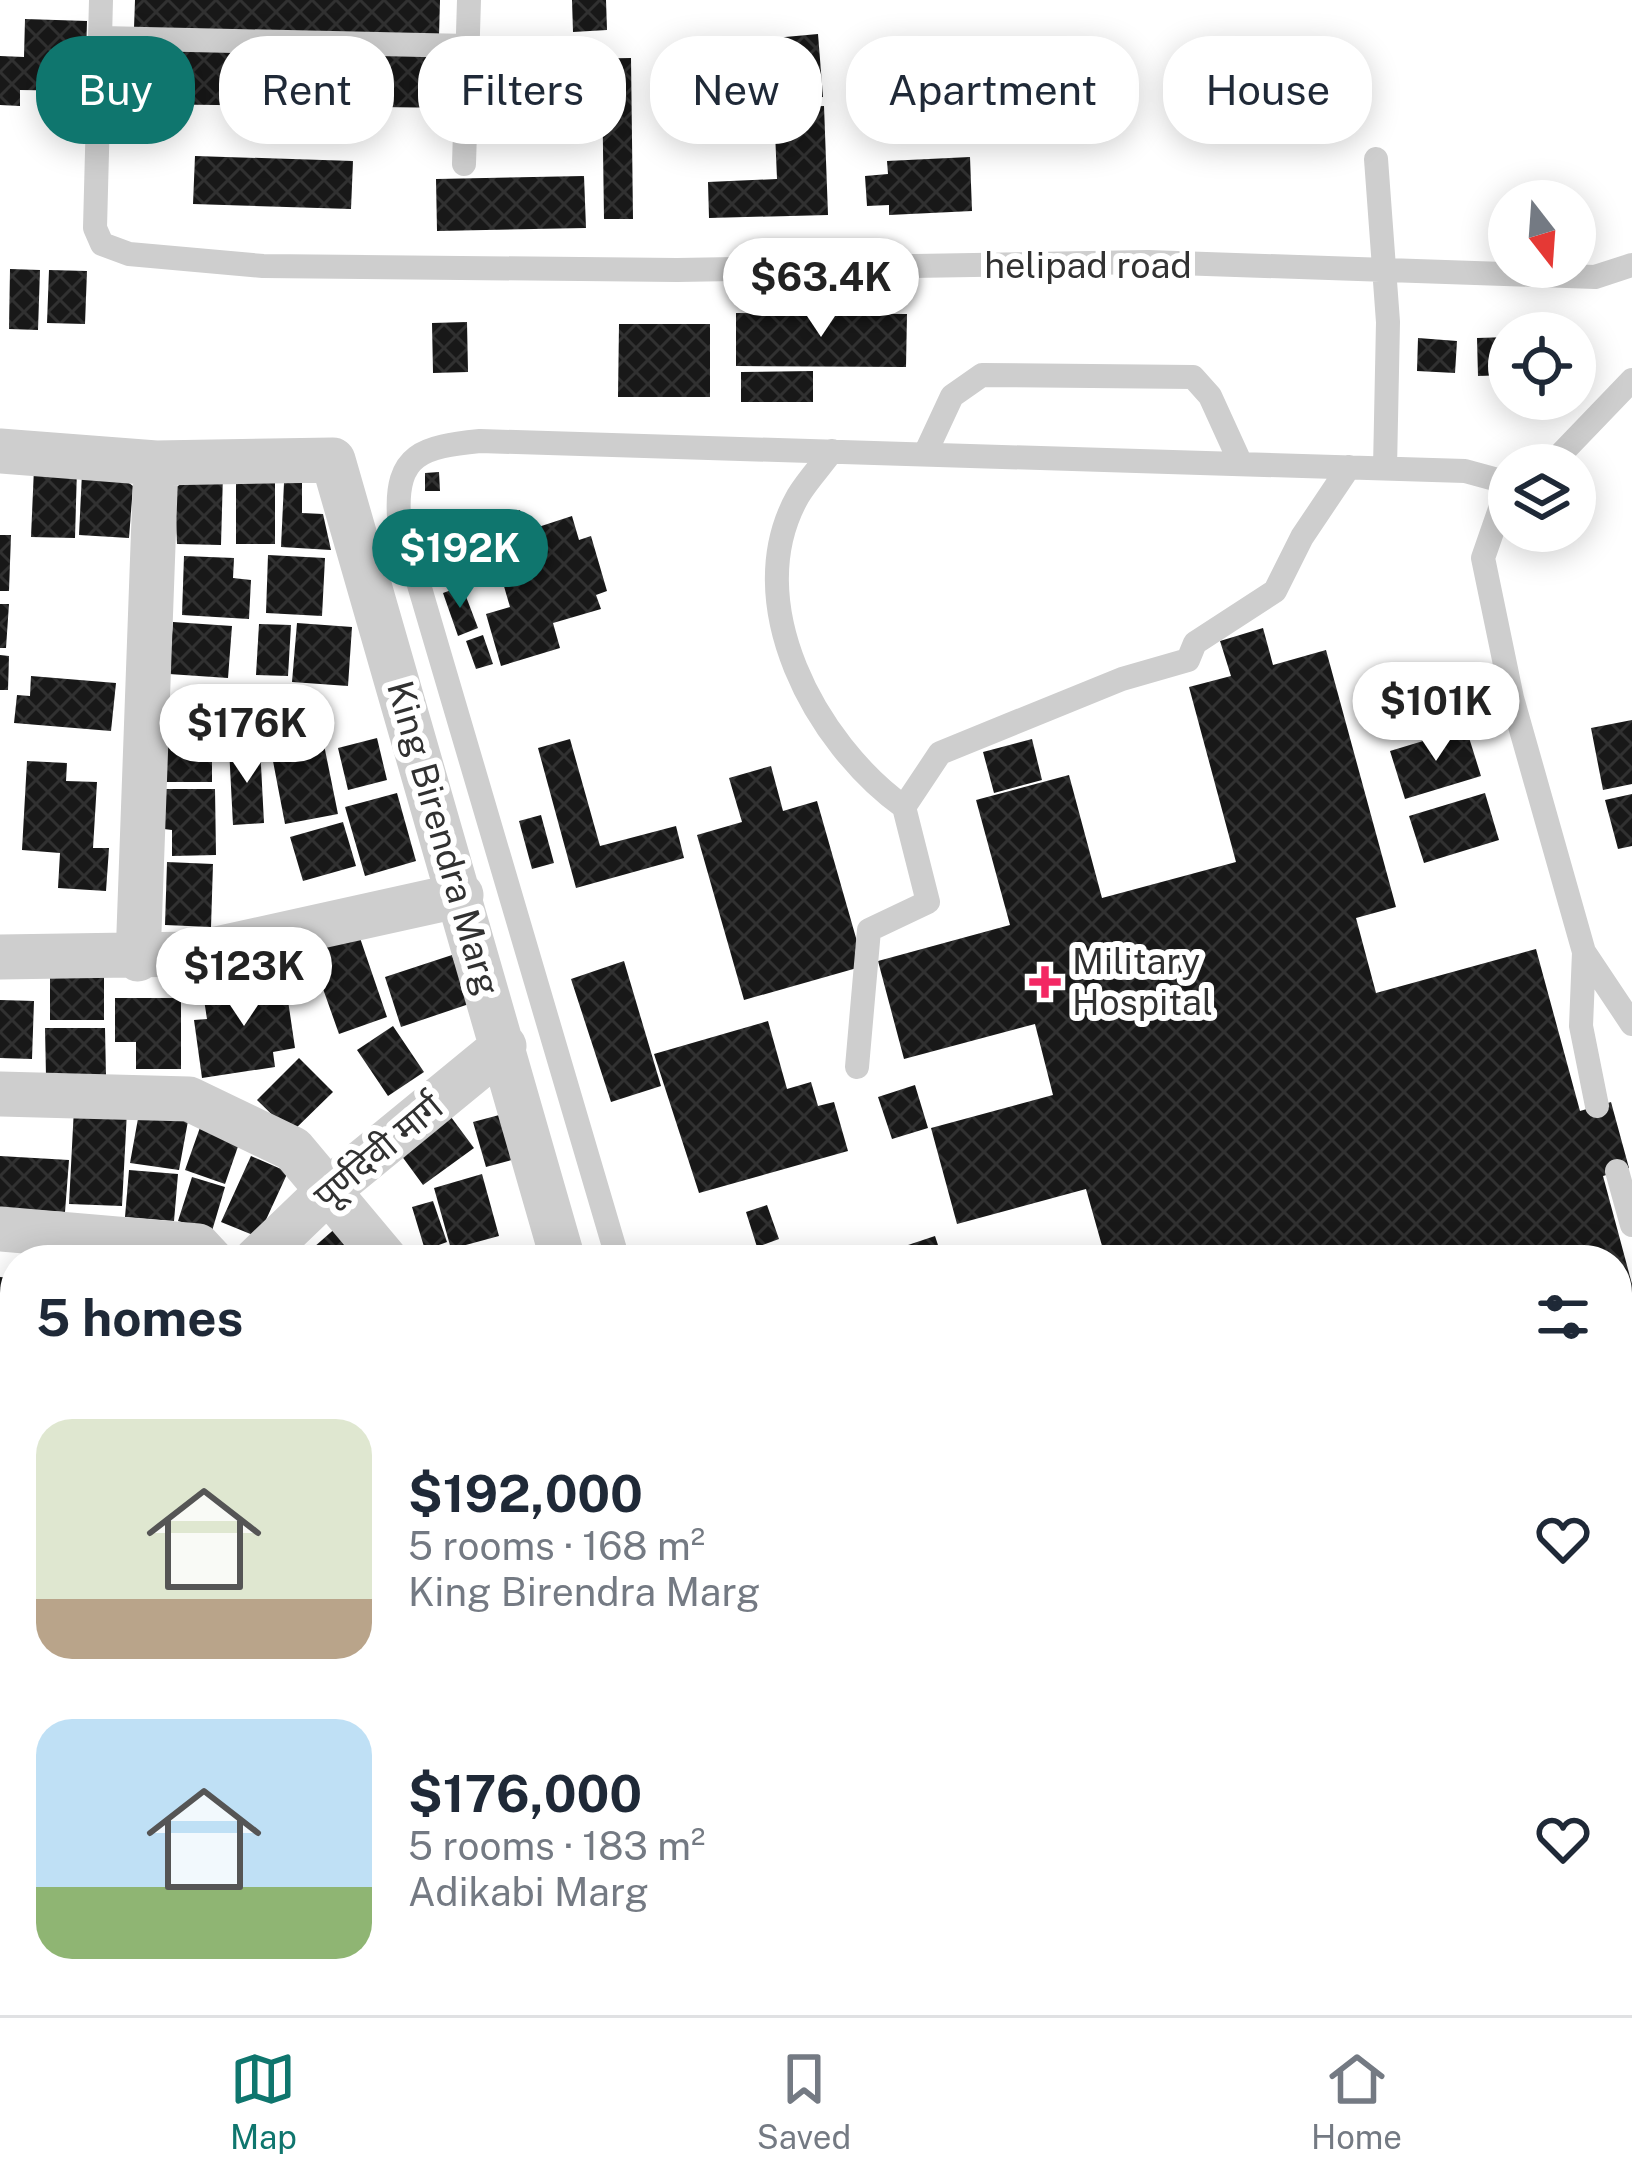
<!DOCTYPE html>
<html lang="en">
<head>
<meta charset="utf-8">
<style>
  body { margin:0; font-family:"Public Sans","Noto Sans Devanagari",sans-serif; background:#f2f2f3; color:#1f2937; height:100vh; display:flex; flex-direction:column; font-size:45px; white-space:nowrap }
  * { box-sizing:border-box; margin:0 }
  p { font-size:39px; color:#747a83 }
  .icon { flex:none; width:66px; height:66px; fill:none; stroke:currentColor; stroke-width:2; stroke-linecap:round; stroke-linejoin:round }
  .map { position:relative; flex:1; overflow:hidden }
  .details { position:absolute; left:0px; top:1245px; width:1632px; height:771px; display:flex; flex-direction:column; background:#fff; border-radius:48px 48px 0 0; box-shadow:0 6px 30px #0003 }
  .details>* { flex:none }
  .banner { position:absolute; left:36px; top:36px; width:1560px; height:108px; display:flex; gap:24px }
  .needle { width:78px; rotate:163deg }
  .tools { position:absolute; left:1488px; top:180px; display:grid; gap:24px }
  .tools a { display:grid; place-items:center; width:108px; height:108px; border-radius:50%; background:#fff; box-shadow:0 6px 30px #0003; font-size:60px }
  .price { position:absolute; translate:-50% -102px; padding:0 27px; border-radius:42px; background:#fff; color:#222; font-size:39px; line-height:78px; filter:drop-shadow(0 3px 6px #0008) }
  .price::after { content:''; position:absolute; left:50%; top:72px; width:36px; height:27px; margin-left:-18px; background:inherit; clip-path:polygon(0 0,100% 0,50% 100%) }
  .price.active { background:#0f766e; color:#fff }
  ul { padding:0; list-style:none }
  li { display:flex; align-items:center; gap:36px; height:300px; padding:0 36px }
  li span { display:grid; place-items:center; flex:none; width:336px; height:240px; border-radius:36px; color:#555 }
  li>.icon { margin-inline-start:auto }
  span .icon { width:144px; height:144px; fill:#fffc; stroke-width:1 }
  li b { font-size:51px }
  h2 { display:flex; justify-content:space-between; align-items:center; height:144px; padding:0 36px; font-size:51px }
  .tag { padding:0 42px; border-radius:48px; background:#fff; box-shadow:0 6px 30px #0003; font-size:42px; line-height:108px }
  .tag.active { background:#0f766e; color:#fff }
  .tab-bar { display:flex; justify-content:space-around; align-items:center; height:168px; border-top:3px solid #e0e1e3; background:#fff; font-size:33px; color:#747a83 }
  .tab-bar a { display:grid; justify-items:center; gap:6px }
  .tab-bar .active { color:#0f766e }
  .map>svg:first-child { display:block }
  .building { fill:url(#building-cross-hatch) }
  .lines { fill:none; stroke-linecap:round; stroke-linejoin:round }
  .lane { stroke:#cecece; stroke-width:24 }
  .street { stroke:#cecece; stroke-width:45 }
  .secondary { stroke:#bbb; stroke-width:63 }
  .poi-dot { fill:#f32763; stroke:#fff; stroke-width:4.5 }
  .labels { text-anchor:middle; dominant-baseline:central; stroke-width:12; stroke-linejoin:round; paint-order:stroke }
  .street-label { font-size:36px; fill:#313131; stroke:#fff }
  .poi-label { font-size:36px; fill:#313131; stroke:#fff; text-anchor:start }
</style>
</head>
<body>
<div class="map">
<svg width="1632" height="2015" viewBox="0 0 1632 2015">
  <defs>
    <pattern id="building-cross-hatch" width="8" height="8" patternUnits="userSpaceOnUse" patternTransform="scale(3)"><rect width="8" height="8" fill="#181818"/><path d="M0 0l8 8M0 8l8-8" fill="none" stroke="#313131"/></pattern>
  </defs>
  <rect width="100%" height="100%" fill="#fff"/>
  <path class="building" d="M135 0H440L439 36 134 28Z
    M572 0H606L607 30 573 32Z
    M25 19 87 21 85 91 20 90V106L0 105V56L24 57Z
    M818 34 823 97 779 101 774 38Z
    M137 48 460 52V108L136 104Z
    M631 58 633 219H604L602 79H573V59Z
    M824 106 828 215 709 218 708 182 777 179 774 108Z
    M195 156 353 161 351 209 193 204Z
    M970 157 972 211 889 215V205L867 206 865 176 888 174 887 161Z
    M584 176 586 228 437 231 436 179Z
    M10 269 40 270 38 330 9 329Z
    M49 270 87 271 85 324 47 323Z
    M736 313 907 314 906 367 736 366Z
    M467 322 468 372 433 373 432 323Z
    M619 324H710V397H618Z
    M1509 337V375L1478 376 1477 338Z
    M1418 338 1457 341 1455 373 1417 371Z
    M813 371V402H741V372Z
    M34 468 77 469 75 538 31 537Z
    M439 472 440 491H425V473Z
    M82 473 118 475 133 486 129 538 79 535Z
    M223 474 221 545 177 544 175 488 194 475Z
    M236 478H275V544H236Z
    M284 483H302V513L323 514 331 550 281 547Z
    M520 510 526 531 572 516 579 540 591 536 607 591 596 595 601 609 553 623 560 648 501 666 486 614 510 607 485 521Z
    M0 535H11L9 591H0Z
    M268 555 325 558 322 616 266 613Z
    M184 556 234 558 233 578 251 580 249 619 182 615Z
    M462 586 478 628 458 636 443 593Z
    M0 604H9L6 648H0Z
    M173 622 232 626 228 678 169 674Z
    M297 623 352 627 348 686 292 682Z
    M259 624 291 625 288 676 256 675Z
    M1263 628 1273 665 1326 650 1396 907 1356 918 1376 993 1536 949 1580 1111 1611 1102 1629 1168 1603 1176 1632 1284V1329L1617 1334V1260H1106L1086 1189 957 1224 931 1128 1053 1095 1035 1024 904 1059 878 961 1010 925 976 800 1069 775 1102 898 1236 862 1189 687 1231 676 1220 641Z
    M483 635 493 664 476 669 466 641Z
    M0 655 9 656 8 690H0Z
    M1445 662 1460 710 1383 733 1369 686Z
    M31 676 116 683 111 731 14 723 17 695 30 696Z
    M164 710H212V782H164Z
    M1632 720V784L1603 790 1591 728Z
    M320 725 338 814 285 824 268 735Z
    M1466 728 1481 776 1405 799 1390 751Z
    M377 738 387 780 348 790 338 748Z
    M570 739 600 846 676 826 684 858 576 888 538 748Z
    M1032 739 1042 780 994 793 983 752Z
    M260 746 264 823 233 825 229 748Z
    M27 761 67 763 66 781 97 782 93 848H109L106 891 58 888 60 853 22 850Z
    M771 766 783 811 817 801 864 966 744 1000 697 835 742 822 729 778Z
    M164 789H215L216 855 172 856V830L164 829Z
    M397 793 416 861 365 876 345 807Z
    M1485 793 1499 840 1424 863 1409 816Z
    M1632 794V846L1618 849 1605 800Z
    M541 815 554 863 532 869 519 821Z
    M343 822 356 866 303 881 290 837Z
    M167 862 213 864 211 927 165 925Z
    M359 935 387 1017 339 1034 310 952Z
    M452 955 469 1004 401 1027 385 977Z
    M624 961 661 1086 611 1102 571 979Z
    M50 968H104V1020H50Z
    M285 980 295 1048 273 1052 275 1067 202 1078 194 1020 207 1019 203 993Z
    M115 998H181V1069H136V1042H115Z
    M0 1000 34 1001 32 1059 0 1058Z
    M768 1021 787 1089 811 1082 818 1106 834 1102 848 1151 699 1193 654 1054Z
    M393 1026 424 1072 388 1096 357 1050Z
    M45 1028H105L106 1077 46 1076Z
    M299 1058 333 1092 291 1133 257 1100Z
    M915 1085 928 1128 892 1139 878 1097Z
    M74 1108 127 1111 122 1206 69 1204Z
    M139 1113 188 1121 179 1170 130 1163Z
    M503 1114 515 1159 486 1167 473 1122Z
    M451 1117 474 1148 423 1185 401 1155Z
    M203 1119 243 1132 225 1184 185 1170Z
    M0 1156 69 1160 65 1212 0 1208Z
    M251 1156 288 1172 258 1237 221 1222Z
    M129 1170 178 1174 174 1221 125 1217Z
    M482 1174 499 1236 451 1249 434 1188Z
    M192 1177 225 1187 212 1231 178 1221Z
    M433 1201 447 1242 425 1250 412 1207Z
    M767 1205 779 1239 757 1247 746 1212Z
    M338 1226 368 1260H312L306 1254Z
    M935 1236 943 1260H886L884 1253Z
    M0 1277 12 1278 10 1353H0Z
    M0 1388H12L10 1468H0Z
    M15 1643V1731L0 1716V1658Z
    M1632 1677V1780L1617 1784 1621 1704 1617 1682Z
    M0 1872H15V1943L0 1942Z
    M1632 1900V2015H1354L1351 2001H1617V1903Z
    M51 2001H77L82 2015H55Z
    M85 2001H136L140 2013 90 2015Z
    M251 2001H293L279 2015H260Z
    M303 2001H370L356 2015H317Z
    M377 2001H406L416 2013 362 2015Z
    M811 2001H1001V2002L956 2015H815Z
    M1239 2001H1312L1316 2015H1242Z"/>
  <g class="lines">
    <path class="lane" d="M101 0 95 228 102 244 129 254 263 266 677 270 1148 262 1595 277 1632 265
      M101 38 468 46
      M1376 159 1388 322 1385 468
      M464 164 469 0
      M832 451C821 466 807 481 798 496 738 602 816 744 904 807L940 753 1122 679 1188 660 1195 643 1275 591 1302 537 1349 467
      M925 454 952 396 982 375 1193 377 1210 396 1241 464
      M1543 465 1558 457 1632 380
      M1584 952 1581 1026 1597 1106
      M857 1067 869 930 928 902 904 807
      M1617 1171 1632 1225
      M618 1260 399 517C395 453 423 447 480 441L1465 471 1509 483 1483 558 1512 698 1584 952 1632 1024
      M1617 1501 1632 1497
      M792 2001 796 2015
      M1206 2001 1209 2015"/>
    <path class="street" d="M0 451 156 463 333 460 563 1260
      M0 957 194 954 461 895
      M138 959 156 463
      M0 1094 189 1099 293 1149 386 1260
      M0 1229 198 1246 211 1260
      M256 1260 331 1188 504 1046
      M0 1753 15 1772
      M0 1848 15 1852
      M739 2001 742 2015
      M155 2015 163 2009 160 2001"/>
    <path class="secondary" d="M0 1519 15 1532
      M454 2001 466 2015"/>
  </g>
  <path class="poi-dot" d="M1039 964h12v12h12v12h-12v12h-12v-12h-12v-12h12z"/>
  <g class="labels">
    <g class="street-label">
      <text x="1088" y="265">helipad road</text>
      <text transform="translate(444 838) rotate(74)">King Birendra Marg</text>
      <text transform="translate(378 1151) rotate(-40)">पूर्णदेवी मार्ग</text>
    </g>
    <g class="poi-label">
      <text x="1072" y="961">Military<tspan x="1072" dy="41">Hospital</tspan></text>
    </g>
  </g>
</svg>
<div class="tools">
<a><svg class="needle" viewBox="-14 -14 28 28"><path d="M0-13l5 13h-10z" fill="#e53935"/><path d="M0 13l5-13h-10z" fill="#747a83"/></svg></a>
<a><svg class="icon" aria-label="locate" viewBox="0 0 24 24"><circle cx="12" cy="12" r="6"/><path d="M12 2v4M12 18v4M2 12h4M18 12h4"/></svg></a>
<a><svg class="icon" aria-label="layers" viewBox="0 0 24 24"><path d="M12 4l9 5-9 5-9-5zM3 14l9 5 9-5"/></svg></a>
</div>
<b class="price" style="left:821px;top:340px">$63.4K</b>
<b class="price active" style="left:460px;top:611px">$192K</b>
<b class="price" style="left:1436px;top:764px">$101K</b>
<b class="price" style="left:247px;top:786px">$176K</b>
<b class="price" style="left:244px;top:1029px">$123K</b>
<div class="banner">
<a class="tag active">Buy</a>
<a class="tag">Rent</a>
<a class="tag">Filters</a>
<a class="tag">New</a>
<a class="tag">Apartment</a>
<a class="tag">House</a>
</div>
<section class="details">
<h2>5 homes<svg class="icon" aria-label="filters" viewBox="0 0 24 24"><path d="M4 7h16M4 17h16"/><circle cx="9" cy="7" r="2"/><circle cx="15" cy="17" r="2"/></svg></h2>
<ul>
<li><span style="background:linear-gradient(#dfe7d0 75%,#b9a48a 0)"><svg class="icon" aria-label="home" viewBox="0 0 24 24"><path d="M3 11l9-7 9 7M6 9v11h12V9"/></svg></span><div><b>$192,000</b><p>5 rooms · 168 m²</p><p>King Birendra Marg</p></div><svg class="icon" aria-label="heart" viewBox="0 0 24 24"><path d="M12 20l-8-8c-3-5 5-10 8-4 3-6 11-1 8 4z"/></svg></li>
<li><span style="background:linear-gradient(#bfe0f5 70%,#8fb573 0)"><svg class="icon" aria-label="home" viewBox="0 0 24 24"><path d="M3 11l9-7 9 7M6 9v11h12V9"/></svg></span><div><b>$176,000</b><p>5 rooms · 183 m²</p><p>Adikabi Marg</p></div><svg class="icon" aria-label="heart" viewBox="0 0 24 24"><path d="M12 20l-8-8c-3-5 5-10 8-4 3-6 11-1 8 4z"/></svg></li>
</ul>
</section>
</div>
<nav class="tab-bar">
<a class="active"><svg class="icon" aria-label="map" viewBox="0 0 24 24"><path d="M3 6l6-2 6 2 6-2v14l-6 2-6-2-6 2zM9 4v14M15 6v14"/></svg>Map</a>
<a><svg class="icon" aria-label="saved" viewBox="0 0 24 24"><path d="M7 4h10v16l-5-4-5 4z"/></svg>Saved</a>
<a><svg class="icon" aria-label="home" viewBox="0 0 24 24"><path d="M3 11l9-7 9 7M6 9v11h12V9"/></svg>Home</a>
</nav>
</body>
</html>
